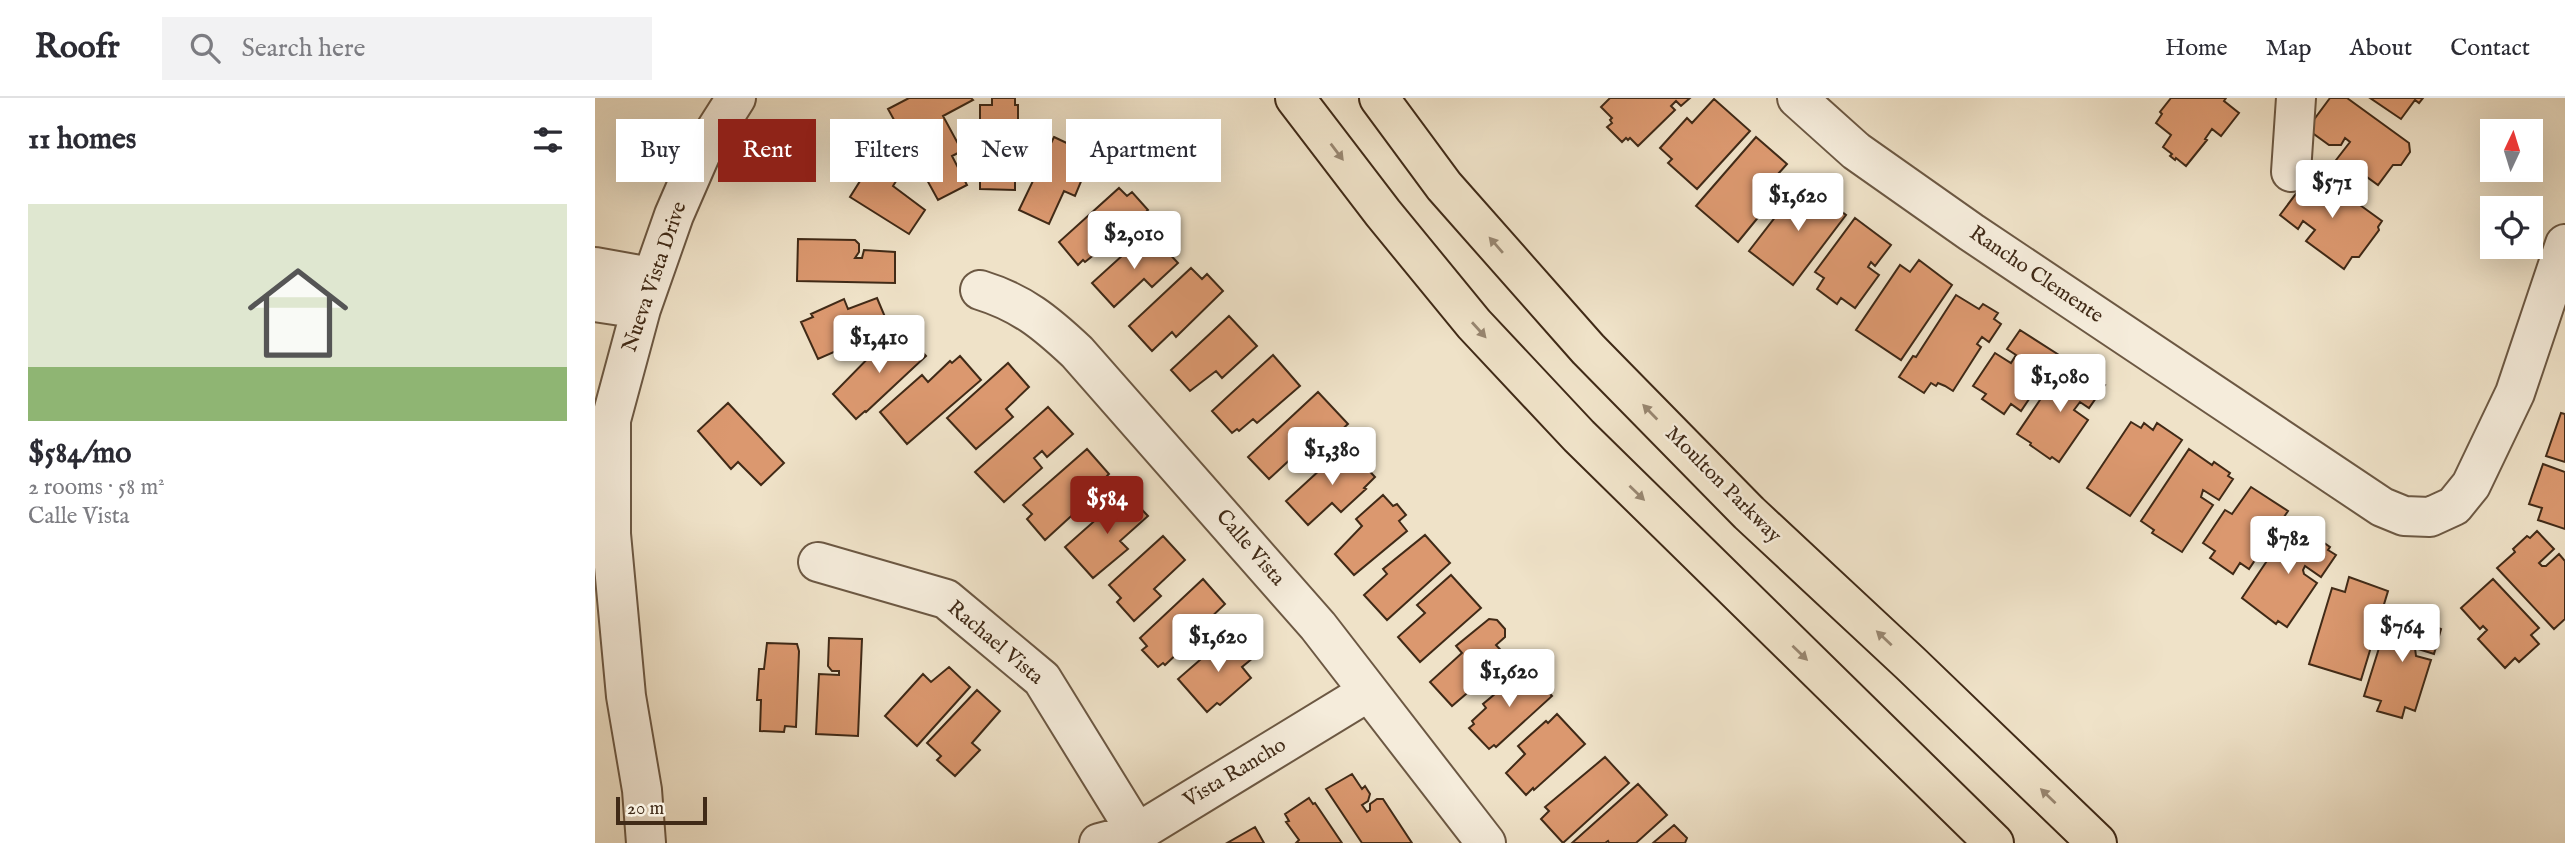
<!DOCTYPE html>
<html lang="en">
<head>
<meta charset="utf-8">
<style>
  body { margin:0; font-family:"IM FELL English",serif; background:#f2f2f3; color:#2b2b33; height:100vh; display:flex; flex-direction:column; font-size:26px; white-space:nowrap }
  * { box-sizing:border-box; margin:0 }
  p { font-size:23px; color:#7c7c81 }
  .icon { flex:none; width:38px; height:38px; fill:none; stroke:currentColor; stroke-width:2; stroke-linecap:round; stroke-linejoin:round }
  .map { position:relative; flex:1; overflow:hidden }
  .sheet { display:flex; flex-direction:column; background:#fff; width:595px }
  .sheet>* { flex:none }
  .hud { position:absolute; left:21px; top:21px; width:665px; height:63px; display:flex; gap:14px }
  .needle { width:46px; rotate:4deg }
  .tools { position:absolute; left:1885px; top:21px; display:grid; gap:14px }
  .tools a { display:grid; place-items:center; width:63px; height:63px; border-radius:0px; background:#fff; box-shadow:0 7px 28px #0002; font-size:35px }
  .scale { position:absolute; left:21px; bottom:18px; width:91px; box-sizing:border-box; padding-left:7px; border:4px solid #402a17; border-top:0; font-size:19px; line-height:24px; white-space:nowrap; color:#402a17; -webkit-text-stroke:5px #f5ecdb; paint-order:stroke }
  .price { position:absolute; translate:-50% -60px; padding:0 16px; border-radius:7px; background:#fff; color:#222; font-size:23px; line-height:46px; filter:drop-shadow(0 2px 4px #0008) }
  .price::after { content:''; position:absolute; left:50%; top:42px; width:21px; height:16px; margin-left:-10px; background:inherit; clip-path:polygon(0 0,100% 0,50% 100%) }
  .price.active { background:#8f2418; color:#fff }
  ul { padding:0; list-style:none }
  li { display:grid; align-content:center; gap:14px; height:371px; padding:0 28px }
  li+li { border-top:2px solid #e1e1e2 }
  li span { display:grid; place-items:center; height:217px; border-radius:0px; color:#555 }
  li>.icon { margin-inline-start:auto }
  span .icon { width:126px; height:126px; fill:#fffc; stroke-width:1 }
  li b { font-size:30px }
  h2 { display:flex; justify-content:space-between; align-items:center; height:84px; padding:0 28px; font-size:30px }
  .chip { padding:0 24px; border-radius:0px; background:#fff; box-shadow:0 7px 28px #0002; font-size:24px; line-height:63px }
  .chip.active { background:#8f2418; color:#fff }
  header { display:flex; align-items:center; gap:42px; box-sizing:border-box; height:98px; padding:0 35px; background:#fff; border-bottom:2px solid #e1e1e2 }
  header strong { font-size:33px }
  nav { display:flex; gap:38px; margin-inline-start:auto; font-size:24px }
  .search { width:490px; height:63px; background:#f2f2f3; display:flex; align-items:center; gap:18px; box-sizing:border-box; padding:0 24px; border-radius:0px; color:#7c7c81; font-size:26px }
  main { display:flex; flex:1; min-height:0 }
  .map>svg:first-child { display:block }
  .building { fill:#db986f; stroke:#402a17; stroke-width:2 }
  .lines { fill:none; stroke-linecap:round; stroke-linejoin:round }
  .minor-casing { stroke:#6c5843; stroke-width:42 }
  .major-casing { stroke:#402a17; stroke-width:42 }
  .minor { stroke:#f5ecdb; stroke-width:38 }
  .major { stroke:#efe2c8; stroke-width:38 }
  .oneway { fill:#988670 }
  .labels { text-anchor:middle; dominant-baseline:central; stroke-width:5; stroke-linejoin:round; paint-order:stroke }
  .street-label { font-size:21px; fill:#402a17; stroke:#f5ecdb }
</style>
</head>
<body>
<header>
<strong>Roofr</strong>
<div class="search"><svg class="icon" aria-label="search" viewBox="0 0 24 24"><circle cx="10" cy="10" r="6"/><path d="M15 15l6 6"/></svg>Search here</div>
<nav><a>Home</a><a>Map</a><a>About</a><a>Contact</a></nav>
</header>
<main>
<section class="sheet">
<h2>11 homes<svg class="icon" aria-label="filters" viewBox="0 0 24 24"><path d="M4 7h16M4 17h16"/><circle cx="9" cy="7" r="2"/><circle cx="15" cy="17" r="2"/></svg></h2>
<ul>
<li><span style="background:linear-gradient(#dfe7d0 75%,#8fb573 0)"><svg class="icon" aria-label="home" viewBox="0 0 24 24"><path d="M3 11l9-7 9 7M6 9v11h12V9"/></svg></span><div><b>$584/mo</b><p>2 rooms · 58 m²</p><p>Calle Vista</p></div></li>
</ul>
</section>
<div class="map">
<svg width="1970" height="745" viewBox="0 0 1970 745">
  <rect width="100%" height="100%" fill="#efe2c8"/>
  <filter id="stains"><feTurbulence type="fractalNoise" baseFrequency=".00286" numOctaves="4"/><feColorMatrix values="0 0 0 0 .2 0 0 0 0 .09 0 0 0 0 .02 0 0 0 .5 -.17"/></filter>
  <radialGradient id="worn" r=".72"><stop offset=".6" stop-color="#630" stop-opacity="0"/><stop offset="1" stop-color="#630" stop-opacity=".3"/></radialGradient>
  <path class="building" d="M314 0H376L378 2 348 18 367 53 357 58 372 87 343 102 293 11Z
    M397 0H420V7H423V30H430V46H425V63H420V92L385 91V7H397Z
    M1015 0H1095L1086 8 1081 3 1076 8 1080 12 1043 48 1035 40 1033 42 1031 40 1027 44 1012 29 1017 25 1015 22 1017 20 1006 9Z
    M1576 0H1631L1629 3 1644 15 1626 38 1617 31 1610 41 1612 42 1591 68 1581 60 1580 62 1575 58 1577 56 1568 49 1576 37 1561 25 1567 16 1565 14Z
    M1735 0H1752L1814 45 1815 54 1806 67H1798L1783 87 1769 77 1763 85 1738 66 1755 44 1750 40 1746 47H1734L1712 31Z
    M1775 0H1828L1824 5 1820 2 1806 21Z
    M1119 1 1155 33 1102 91 1073 65 1077 61 1065 50 1092 20 1097 25Z
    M459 39 497 57 480 98 469 93 454 126 424 112Z
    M1161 39 1192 66 1183 76 1192 84 1143 144 1101 108Z
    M273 60 303 80 298 88 330 112 314 136 255 99 265 83 260 80Z
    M1718 73 1787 123 1783 129 1784 132 1764 159H1757L1749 171 1711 143 1720 132 1708 123 1703 131 1685 117Z
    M1207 84 1215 89 1217 86 1233 97 1230 101 1251 117 1198 187 1154 153 1188 109 1197 115 1202 110 1193 103Z
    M524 90 532 98 537 94 553 112 507 155 505 152 490 164 488 162 483 167 464 144Z
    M1260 120 1296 147 1280 168 1276 164 1273 169 1284 177 1260 210 1246 200 1242 206 1222 191 1229 180 1220 174Z
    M550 137 565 154 569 150 583 165 557 189 549 181 519 209 497 185Z
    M203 141 260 142 264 146V154L260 160H267L269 152 300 154V185L202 183Z
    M1324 162 1357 187 1306 262 1261 232 1305 167 1315 174Z
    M596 170 607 181 612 176 628 193 581 239 577 234 557 253 534 228Z
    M1361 197 1384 211 1388 206 1403 215 1399 221 1406 226 1394 244 1387 239 1382 246 1386 249 1358 293 1350 288 1343 285 1341 288 1336 285 1329 295 1304 279 1318 258 1321 259Z
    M282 200 293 226 285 230 287 233 223 261 206 224 218 219 216 216 249 201 253 211Z
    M634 218 662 248 627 280 621 273 595 293 576 272Z
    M1425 232 1464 257 1426 313 1416 306 1409 316 1387 301 1391 296 1378 288 1400 255 1416 265 1421 257 1412 251Z
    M310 235 331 258 271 314 270 313 261 321 238 296 286 247 289 251Z
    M678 257 705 288 662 325 658 321 644 333 642 331 637 335 617 313Z
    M365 258 386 282 312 346 285 314 327 277 333 284 355 263 357 265Z
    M413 265 434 289 411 311 418 319 381 351 352 320Z
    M1468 268 1492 284 1495 278 1510 287 1494 310 1485 304 1479 312 1493 322 1464 364 1457 359 1455 361 1435 347 1436 345 1422 336Z
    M723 294 753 326 708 367 700 357 674 381 653 359Z
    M133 305 189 365 166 387 143 364 136 371 103 333Z
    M453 309 478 336 452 359 447 353 439 360 447 370 409 404 380 374Z
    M1966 315 1970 316V364L1951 358Z
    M1536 324 1546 330 1549 325 1558 332 1562 325 1587 342 1535 418 1492 390Z
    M751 348 780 379 769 390 771 391 746 414 737 405 713 427 691 403Z
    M492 351 514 376 494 396 497 399 450 442 432 421 437 416 428 407Z
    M1594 351 1617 367 1619 364 1635 375 1633 378 1638 381 1624 402 1608 392 1606 399 1618 407 1587 454 1557 435 1559 432 1546 423Z
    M1948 366 1970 374V431L1943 422 1947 410 1934 406Z
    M1656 389 1693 413 1654 471 1645 465 1638 476 1615 460 1620 453 1608 445 1630 412 1637 416Z
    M531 395 553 418 525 443 533 451 498 480 470 449Z
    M788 397 798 408 802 406 811 417 804 423 812 433 759 477 740 456 767 428 761 421Z
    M1696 427 1717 441 1719 438 1735 449 1733 452 1741 457 1726 479 1710 468 1708 472 1709 476 1722 485 1692 529 1683 523 1681 526 1647 500Z
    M1942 433 1959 451 1944 465 1947 468H1951L1964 456 1970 463V521L1959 531 1902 470 1920 454 1918 451 1932 438 1935 440Z
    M830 437 855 465 792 522 769 497 792 476 788 471Z
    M568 438 590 462 559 491 566 498 539 523 522 504 526 500 514 487Z
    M856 477 886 510 825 564 803 539 830 515 822 507Z
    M1754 479 1793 493 1766 582 1714 566 1737 490 1750 494Z
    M608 481 630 506 609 526 613 530 587 554 586 552 570 567 568 565 563 569 547 552 552 548 545 540Z
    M1898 481 1944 530 1936 537 1944 546 1924 564 1920 560 1910 570 1883 541 1892 532 1888 528 1885 531 1866 510Z
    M1795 515 1820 523 1821 520 1839 526V528L1846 531 1839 556 1820 550 1821 558 1836 562 1820 613 1810 609 1807 620 1782 613 1786 603 1769 598Z
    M894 521 902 522 910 531V539L901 547 913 560 857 608 835 584 867 555 861 548Z
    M636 535 658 560 647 569 656 580 625 607 622 605 612 614 583 581Z
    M234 540 267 541 263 638 221 636 224 576 244 577V573H237L233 568Z
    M172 545 202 546 204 553 201 629 190 628 189 634 165 633 166 602H162L164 571H169Z
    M354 569 375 589 322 648 290 618 328 576 336 584Z
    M931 570 957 598 901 649 899 647 894 651 874 630 879 626 877 623 891 610 888 606Z
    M382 592 405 613 377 645 385 652 360 678 342 662 346 658 332 645Z
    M962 616 990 646 939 692 938 690 931 697 911 675 930 656 923 648 951 623 953 625Z
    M1010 659 1034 685 968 745 946 721 954 713 950 709Z
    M757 676 767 691 770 688 775 696 773 703 767 707 772 714 775 712V706L782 701H788L817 745H767L731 691Z
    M1043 686 1072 717 1041 745H1014L1013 743 1010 745H977Z
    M714 700 718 706 720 705 747 745H701L704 742 691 724 694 723 690 716Z
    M1079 727 1092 740 1090 745H1058Z
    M660 729 669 745H632Z"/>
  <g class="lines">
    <defs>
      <path id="minor" d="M1202 0 1261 53 1376 134 1787 409 1809 418 1835 419 1859 408 1876 387 1920 295 1970 146
        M1696 74 1701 0
        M0 169 56 179
        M385 192C427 205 450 224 482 254L723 528 891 745
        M0 204 46 211
        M223 464 351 501 447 581 542 735
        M51 745 47 692 31 598 16 436V322L46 211 79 117 106 55 141 0
        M504 745 542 735 773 594"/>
      <path id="major" d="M700 0 788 115 879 226 984 338 1399 745
        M784 0 849 88 993 251 1154 415 1315 565 1502 745"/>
    </defs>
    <use href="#minor" class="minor-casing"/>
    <use href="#major" class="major-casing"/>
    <use href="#minor" class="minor"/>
    <use href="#major" class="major"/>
  </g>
  <defs><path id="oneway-solid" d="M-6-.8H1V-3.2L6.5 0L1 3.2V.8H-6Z" transform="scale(1.75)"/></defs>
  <g class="oneway">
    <use href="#oneway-solid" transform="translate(742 54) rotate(53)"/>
    <use href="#oneway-solid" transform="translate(901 147) rotate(-131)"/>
    <use href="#oneway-solid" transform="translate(884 232) rotate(48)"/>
    <use href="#oneway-solid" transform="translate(1055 314) rotate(-134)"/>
    <use href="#oneway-solid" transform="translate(1042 395) rotate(44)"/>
    <use href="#oneway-solid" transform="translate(1289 540) rotate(-137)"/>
    <use href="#oneway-solid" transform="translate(1205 555) rotate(44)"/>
    <use href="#oneway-solid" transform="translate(1453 698) rotate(-136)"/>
  </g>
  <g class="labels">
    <g class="street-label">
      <text transform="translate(1441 177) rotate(34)">Rancho Clemente</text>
      <text transform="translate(60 179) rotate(-71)">Nueva Vista Drive</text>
      <text transform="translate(1128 387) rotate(45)">Moulton Parkway</text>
      <text transform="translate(655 450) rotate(49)">Calle Vista</text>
      <text transform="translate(400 545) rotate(40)">Rachael Vista</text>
      <text transform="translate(640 675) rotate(-31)">Vista Rancho</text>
    </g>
  </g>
  <rect width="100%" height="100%" filter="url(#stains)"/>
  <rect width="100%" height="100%" fill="url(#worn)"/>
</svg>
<div class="tools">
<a><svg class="needle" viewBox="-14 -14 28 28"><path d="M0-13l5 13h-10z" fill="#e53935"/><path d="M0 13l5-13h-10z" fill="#7c7c81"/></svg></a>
<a><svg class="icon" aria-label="locate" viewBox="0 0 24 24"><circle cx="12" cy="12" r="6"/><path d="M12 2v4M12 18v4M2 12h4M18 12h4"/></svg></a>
</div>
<div class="scale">20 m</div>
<b class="price" style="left:1737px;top:122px">$571</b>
<b class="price" style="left:1203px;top:135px">$1,620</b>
<b class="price" style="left:539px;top:173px">$2,010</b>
<b class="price" style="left:284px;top:277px">$1,410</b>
<b class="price" style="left:1465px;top:316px">$1,080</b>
<b class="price" style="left:737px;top:389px">$1,380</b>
<b class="price active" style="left:512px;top:438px">$584</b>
<b class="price" style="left:1693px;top:478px">$782</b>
<b class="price" style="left:1807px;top:566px">$764</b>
<b class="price" style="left:623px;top:576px">$1,620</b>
<b class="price" style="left:914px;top:611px">$1,620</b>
<div class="hud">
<a class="chip">Buy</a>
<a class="chip active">Rent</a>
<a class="chip">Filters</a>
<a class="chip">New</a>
<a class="chip">Apartment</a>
</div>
</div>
</main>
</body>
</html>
